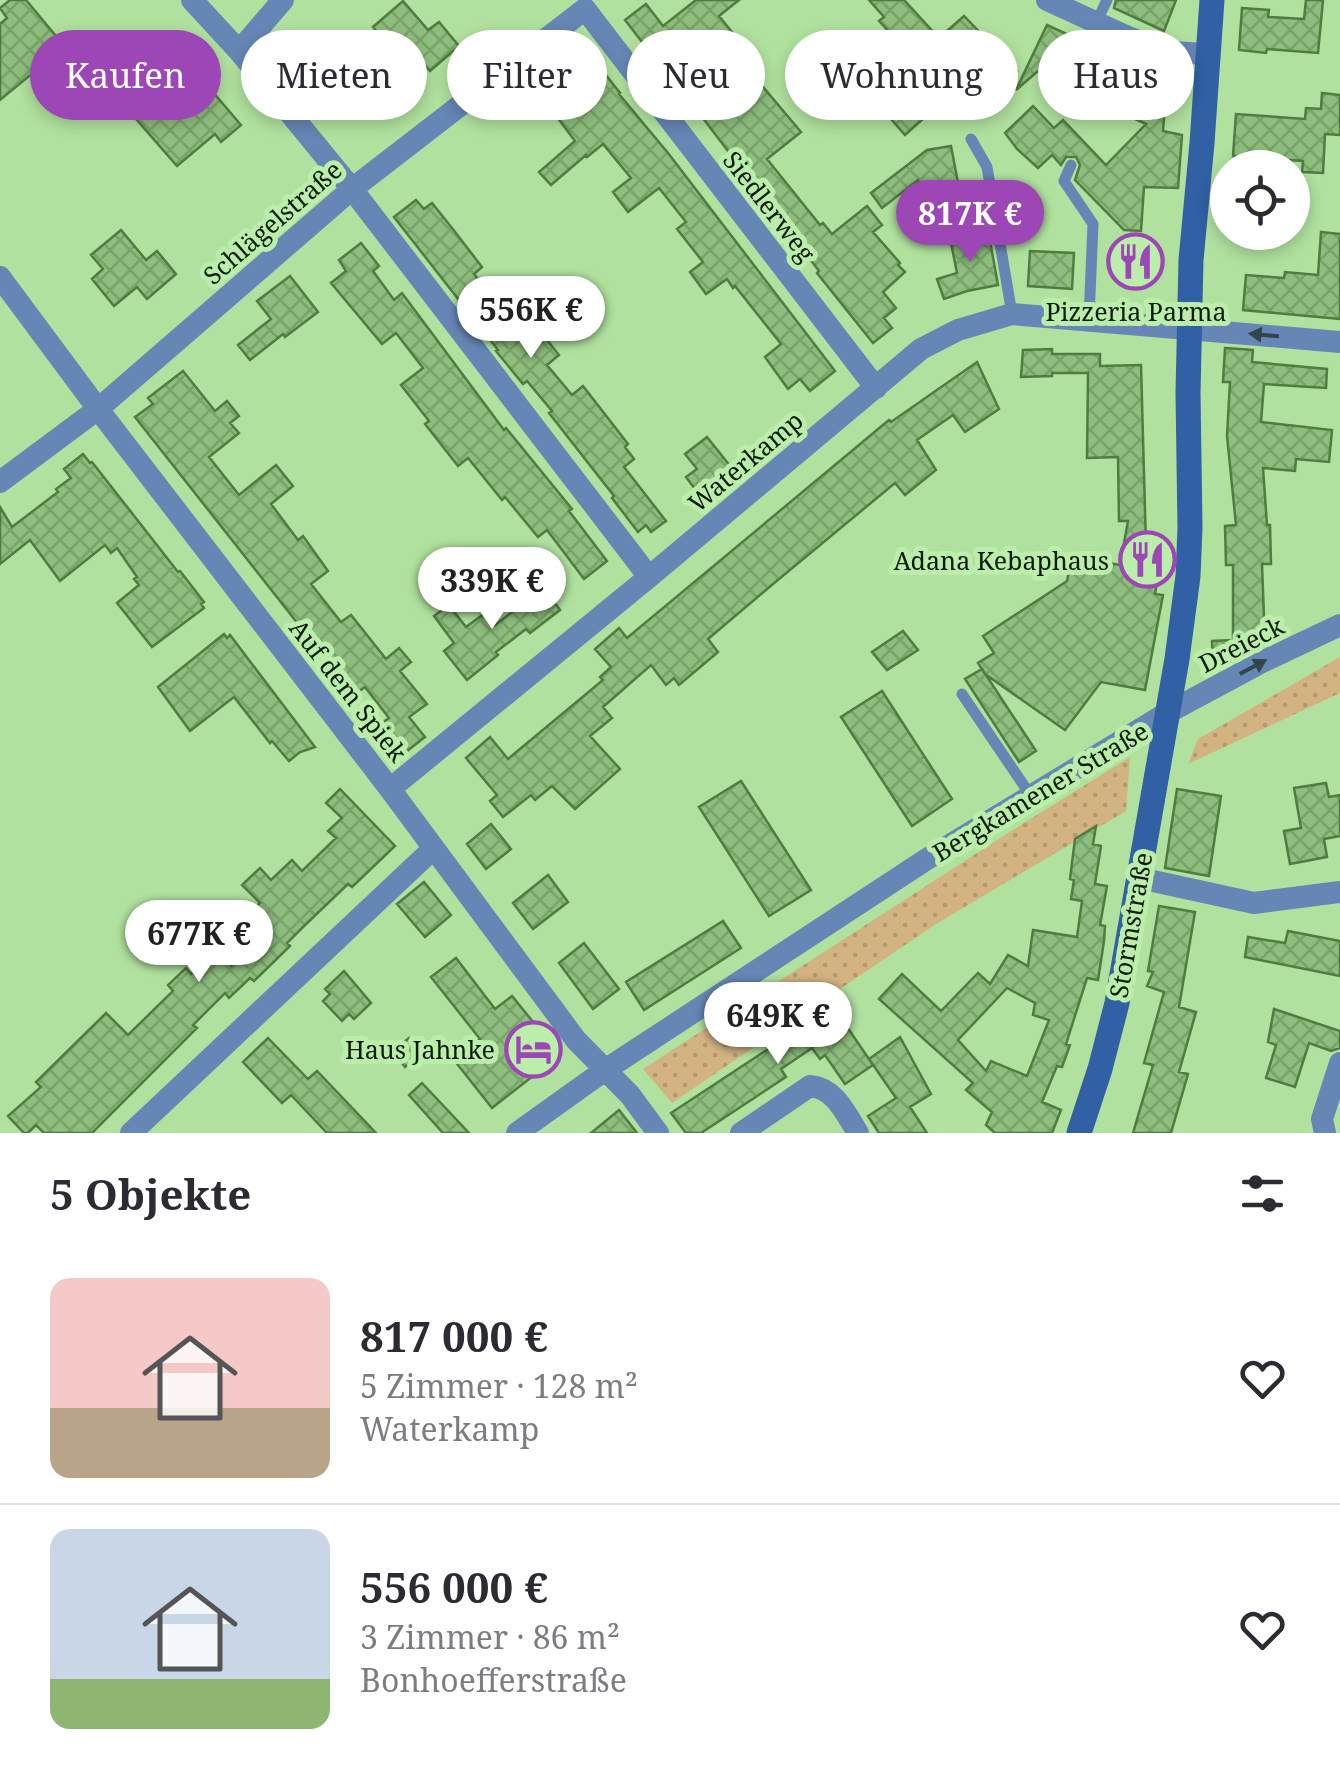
<!DOCTYPE html>
<html lang="de">
<head>
<meta charset="utf-8">
<style>
  body { margin:0; font-family:"Noto Serif",serif; background:#f2f2f3; color:#2b2b33; height:100vh; display:flex; flex-direction:column; font-size:38px; white-space:nowrap }
  * { box-sizing:border-box; margin:0 }
  p { font-size:32px; color:#7c7c81 }
  .icon { flex:none; width:55px; height:55px; fill:none; stroke:currentColor; stroke-width:2; stroke-linecap:round; stroke-linejoin:round }
  .map { position:relative; height:1133px; overflow:hidden }
  .sheet { display:flex; flex-direction:column; background:#fff; flex:1 }
  .sheet>* { flex:none }
  .hud { position:absolute; left:30px; top:30px; width:1280px; height:90px; display:flex; gap:20px }
  .controls { position:absolute; left:1210px; top:150px; display:grid; gap:20px }
  .controls a { display:grid; place-items:center; width:100px; height:100px; border-radius:50%; background:#fff; box-shadow:0 5px 15px #0003; font-size:50px }
  .price { position:absolute; translate:-50% -85px; padding:0 22px; border-radius:35px; background:#fff; color:#222; font-size:32px; line-height:65px; filter:drop-shadow(0 2px 5px #0008) }
  .price::after { content:''; position:absolute; left:50%; top:60px; width:30px; height:22px; margin-left:-15px; background:inherit; clip-path:polygon(0 0,100% 0,50% 100%) }
  .price.current { background:#9c47b5; color:#fff }
  ul { padding:0; list-style:none }
  li { display:flex; align-items:center; gap:30px; height:250px; padding:0 50px }
  li+li { border-top:2px solid #e1e1e2 }
  li span { display:grid; place-items:center; flex:none; width:280px; height:200px; border-radius:20px; color:#555 }
  li>.icon { margin-inline-start:auto }
  span .icon { width:120px; height:120px; fill:#fffc; stroke-width:1 }
  li b { font-size:42px }
  h2 { display:flex; justify-content:space-between; align-items:center; height:120px; padding:0 50px; font-size:42px }
  .chip { padding:0 35px; border-radius:45px; background:#fff; box-shadow:0 5px 15px #0003; font-size:35px; line-height:90px }
  .chip.current { background:#9c47b5; color:#fff }
  .map>svg:first-child { display:block }
  .grass { fill:url(#grass-dots) }
  .building { fill:url(#building-cross-hatch); stroke:#507d3f; stroke-width:2.5; fill-rule:evenodd }
  .lines { fill:none; stroke-linecap:round; stroke-linejoin:round }
  .lane { stroke:#6686b5; stroke-width:11 }
  .street { stroke:#6686b5; stroke-width:22 }
  .secondary { stroke:#3160a4; stroke-width:25 }
  .oneway { fill:#2f464b }
  .labels { text-anchor:middle; dominant-baseline:central; stroke-width:10; stroke-linejoin:round; paint-order:stroke }
  .street-label { font-size:25px; fill:#0a1c04; stroke:#bceeab }
  .poi-label { font-size:25px; fill:#0a1c04; stroke:#bceeab; text-anchor:end }
</style>
</head>
<body>
<div class="map">
<svg width="1340" height="1133" viewBox="0 0 1340 1133">
  <defs>
    <pattern id="grass-dots" width="8" height="8" patternUnits="userSpaceOnUse" patternTransform="scale(2.5)"><rect width="8" height="8" fill="#d4b382"/><path d="M2 2h.1M6 6h.1" fill="none" stroke="#b5996f" stroke-width="1.8" stroke-linecap="round"/></pattern>
    <pattern id="building-cross-hatch" width="8" height="8" patternUnits="userSpaceOnUse" patternTransform="scale(2.5)"><rect width="8" height="8" fill="#8ebe7d"/><path d="M0 0l8 8M0 8l8-8" fill="none" stroke="#79a36a"/></pattern>
  </defs>
  <rect width="100%" height="100%" fill="#b0e19e"/>
  <path class="grass" d="M1340 657V693L1188 764 1198 739Z
    M1130 757 1126 811 936 924 672 1103 643 1069 1008 833Z"/>
  <path class="building" d="M10 0H26L71 54 51 70 45 63 0 100V24L7 18 0 8Z
    M696 0H739L719 16 745 48 736 55 801 132 767 159 820 225 823 223 832 234 867 206 882 225 873 232 900 263 898 265 905 272 883 292 896 308 884 318 892 328 873 343 817 273 819 271 798 243 801 242 762 196 665 68 663 69 625 20 646 4 663 26Z
    M869 0H904L939 38 964 16 1017 71 987 99 953 63 918 95 932 111 905 135 884 111 908 88 899 78 916 61 879 21 884 17Z
    M1116 0H1176L1164 31 1114 8Z
    M1306 0H1323L1318 53 1267 49 1266 53 1239 50 1242 8 1269 10 1268 17 1304 19Z
    M403 1 428 30 439 22 459 46 430 71 419 59 397 78 374 51 385 41 373 27Z
    M1047 25 1119 58 1110 77 1167 81 1163 131 1182 135 1178 188 1144 187 1141 231 1124 230 1075 180 1080 165 1076 157H1066L1061 165 1052 155 1038 168 1017 149 1005 133 1033 106 1054 128 1063 120 1106 165 1146 124 1103 104 1104 99 1084 89 1086 84 1045 65 1016 90Z
    M583 39 597 58 594 60 620 93 619 94 668 153 835 371 810 391 800 379 788 389 765 357 781 344 735 286 733 288 727 279 706 294 690 272 703 262 677 229 686 222 659 188 628 212 613 192 631 178 603 144 587 157 586 155 551 185 539 172 575 141 554 113 547 118 535 103 558 85 545 68Z
    M189 64 241 125 221 142 215 134 177 166 137 120 175 87 169 80Z
    M1322 93 1340 95V135L1325 134 1323 173 1302 172 1303 161 1233 156 1236 114 1305 119 1306 108 1321 109Z
    M951 146 959 188 920 193 918 180 882 208 871 193 927 150Z
    M416 200 424 209 432 203 452 228 482 267 474 274 498 305 511 295 559 355 547 365 572 395 583 386 628 444 625 447 634 459 624 467 666 521 651 532 646 525 638 532 612 498 614 496 549 413 552 411 527 381 523 384 496 351 498 350 394 217Z
    M121 230 146 260 157 251 176 274 147 299 137 287 114 306 92 279 103 269 91 255Z
    M988 230 998 285 967 291 944 299 937 279 957 273 950 238Z
    M1321 232 1340 234V319L1243 310 1246 275 1284 278 1285 272 1318 275Z
    M361 243 379 266 373 271 394 300 402 293 504 430 506 428 572 509 569 511 607 561 584 579 547 530 538 537 505 497 502 500 468 458 458 466 425 424 429 421 401 385 423 368 396 333 382 344 331 283 346 271 339 260Z
    M1030 251 1074 253 1072 289 1028 286Z
    M290 276 318 312 285 337 283 334 250 360 238 345 271 319 257 301Z
    M1225 348 1253 350 1252 362 1327 369 1326 388 1264 384 1261 422 1332 430 1329 462 1296 459 1295 471 1263 468 1267 525H1270L1271 564H1262L1265 644 1229 663H1213L1212 641 1233 640V565H1226L1225 526 1236 525 1227 436 1230 382H1223Z
    M1052 349V354H1100V366L1141 365 1146 546 1163 550 1155 594 1163 595 1145 690 1101 682 1065 730 985 674 978 663 994 653 983 636 1067 581 1072 556 1120 565 1128 521H1119L1118 457 1087 458 1088 373H1052V376L1021 377 1023 350Z
    M977 362 999 409 965 432 953 415 917 440 936 470 905 495 895 483 773 584 708 639 718 652 679 685 674 678 666 685 651 665 603 707 612 718 590 736 620 769 575 809 552 786 535 800 531 795 503 817 490 801 497 795 466 758 490 737 508 759 603 680 600 677 611 667 595 649 619 628 627 638 889 420 891 422Z
    M183 371 215 411 227 401 239 416 230 423 239 433 209 457 239 495 276 465 293 486 271 504 298 540 303 536 328 571 311 584 341 622 351 615 386 659 399 648 411 662 400 671 427 704 409 717 425 737 402 755 379 725 389 718 365 687 354 695 135 417 153 404 148 398Z
    M707 437 731 467 698 493 686 477 697 469 685 454Z
    M83 454 90 463 92 462 178 572 180 571 204 602 201 604 204 608 152 647 117 603 139 585 134 579 137 577 117 548 111 553 105 545 60 581 30 540 0 564V507L12 527 58 492 56 489 71 478 64 469Z
    M544 588 560 610 530 633 526 629 496 652 498 655 467 680 444 651 454 643 434 616 449 605 466 627 485 613 495 625Z
    M903 631 918 650 887 670 872 652Z
    M224 634 227 638 230 635 315 747 300 752 289 761 272 741 270 743 234 697 190 731 158 687Z
    M982 669 1036 751 1019 762 965 679Z
    M882 691 952 799 912 826 841 717Z
    M741 781 811 890 769 916 699 807Z
    M1326 783 1329 797 1340 795V836L1324 839 1327 857 1290 864 1284 831 1301 828 1294 788Z
    M340 789 395 846 352 887 348 884 304 926 287 943 290 946 254 981 250 978 229 998 225 993 193 1025 197 1028 92 1133H44L36 1125 28 1133H24L8 1116 41 1087 36 1082 106 1013 128 1035 173 991 168 985 186 968 191 974 215 950 231 966 260 937 243 919 260 903 242 885 260 868 271 880 292 860 302 871 336 838 328 831 342 818 326 803Z
    M1177 789 1221 796 1209 876 1165 868Z
    M491 824 511 849 486 869 467 844Z
    M1096 826 1093 844 1101 846 1095 884 1107 886 1100 925 1105 926 1104 941 1098 980 1087 978 1066 1044 1070 1045 1062 1067 1057 1066 1042 1102 1061 1110 1052 1133H995L986 1125 992 1112 966 1090 973 1083 879 999 902 974 941 1011 978 973 990 984 1008 955 1028 966 1033 930 1077 937 1082 901 1071 899 1074 880 1070 879 1075 839ZM1007 988 1035 1003 1033 1015 1049 1020 1027 1076 991 1061 986 1071 958 1040Z
    M548 875 568 902 533 929 513 903Z
    M424 882 451 915 425 937 397 904Z
    M1159 906 1195 912 1179 1007 1196 1012 1179 1072 1188 1074 1171 1133H1133L1153 1065 1144 1063 1164 992 1147 986 1153 972 1148 971Z
    M723 921 741 948 644 1010 626 982Z
    M1288 931 1340 941V976L1245 957 1248 937 1285 943Z
    M584 943 619 989 593 1009 559 963Z
    M456 958 495 1009 512 996 560 1055 492 1108 454 1060 480 1039 431 977Z
    M344 971 371 1003 354 1019 349 1014 342 1021 323 1001 330 994 325 989Z
    M826 996 873 1065 845 1084 825 1055 820 1059 812 1048 781 1069 786 1077 701 1133H686L671 1113 782 1040 781 1038 797 1026 793 1019Z
    M1274 1009 1340 1031V1048L1331 1051 1309 1043 1295 1087 1266 1078 1276 1045 1268 1042Z
    M900 1037 931 1094 910 1107 927 1133H879L868 1116 896 1098 869 1059Z
    M268 1038 308 1079 317 1071 376 1133H327L291 1095 282 1103 243 1062Z
    M409 1038 421 1054 405 1067 393 1051Z
    M422 1083 454 1117 469 1133H443L409 1095Z
    M619 1110 637 1133H591Z"/>
  <g class="lines">
    <path class="lane" d="M1096 23 1107 0
      M971 139 987 167 1012 314
      M1071 165 1064 181 1093 224 1089 319
      M962 694 1031 796"/>
    <path class="street" d="M192 0 239 51 352 189 649 577
      M1047 0 1128 37 1170 52 1208 54
      M239 51 283 0
      M0 277 98 409 390 789 576 1040 630 1095 658 1133
      M0 482 98 409 352 189 585 9 876 388
      M390 789 649 577 921 349 958 330 1012 314 1340 342
      M1139 878 1254 903 1340 892
      M131 1133 434 848
      M517 1133 605 1070 927 859 1167 713 1262 662 1340 625
      M741 1133 810 1086C835 1088 846 1114 858 1133
      M1325 1133 1322 1119 1340 1063"/>
    <path class="secondary" d="M1079 1133 1100 1069 1117 1003 1177 659 1188 576 1190 528 1188 393 1191 260 1202 143 1212 0"/>
  </g>
  <defs><path id="oneway-solid" d="M-6-.8H1V-3.2L6.5 0L1 3.2V.8H-6Z" transform="scale(2.5)"/></defs>
  <g class="oneway">
    <use href="#oneway-solid" transform="translate(1264 335) rotate(-175)"/>
    <use href="#oneway-solid" transform="translate(1253 667) rotate(-28)"/>
  </g>
  <defs>
    <symbol id="restaurant-ring" viewBox="-11 -11 22 22"><circle r="9.5" fill="#bceeab" stroke="#9c47b5" stroke-width="1.5"/><path d="M-5-6h1v4h1v-4h1v4h1v-4h1v5L-1.5 .5V6h-2V.5L-5-1ZM5-6V6H3V1.5H1.5Q1.5-4 5-6Z" fill="#9c47b5"/></symbol>
    <symbol id="hotel-ring" viewBox="-11 -11 22 22"><circle r="9.5" fill="#bceeab" stroke="#9c47b5" stroke-width="1.5"/><path d="M-6-4.5h1.5V1H6V5H4.5V3h-9V5H-6ZM-4 0a1.8 1.8 0 1 1 3.6 0ZM.5 0V-2.5h3Q6-2.5 6 0Z" fill="#9c47b5"/></symbol>
  </defs>
  <g fill-rule="evenodd">
    <use href="#restaurant-ring" x="1104" y="230" width="63" height="63"/>
    <use href="#restaurant-ring" x="1116" y="528" width="63" height="63"/>
    <use href="#hotel-ring" x="502" y="1018" width="63" height="63"/>
  </g>
  <g class="labels">
    <g class="street-label">
      <text transform="translate(770 206) rotate(52)">Siedlerweg</text>
      <text transform="translate(272 222) rotate(-41)">Schlägelstraße</text>
      <text transform="translate(745 461) rotate(-40)">Waterkamp</text>
      <text transform="translate(1241 644) rotate(-27)">Dreieck</text>
      <text transform="translate(349 690) rotate(52)">Auf dem Spiek</text>
      <text transform="translate(1040 791) rotate(-31)">Bergkamener Straße</text>
      <text transform="translate(1130 925) rotate(-80)">Stormstraße</text>
    </g>
    <g class="poi-label">
      <text x="1136" y="311" text-anchor="middle">Pizzeria Parma</text>
      <text x="1109" y="560">Adana Kebaphaus</text>
      <text x="495" y="1049">Haus Jahnke</text>
    </g>
  </g>
</svg>
<div class="controls">
<a><svg class="icon" aria-label="locate" viewBox="0 0 24 24"><circle cx="12" cy="12" r="6"/><path d="M12 2v4M12 18v4M2 12h4M18 12h4"/></svg></a>
</div>
<b class="price current" style="left:970px;top:265px">817K €</b>
<b class="price" style="left:531px;top:361px">556K €</b>
<b class="price" style="left:492px;top:632px">339K €</b>
<b class="price" style="left:199px;top:985px">677K €</b>
<b class="price" style="left:778px;top:1067px">649K €</b>
<div class="hud">
<a class="chip current">Kaufen</a>
<a class="chip">Mieten</a>
<a class="chip">Filter</a>
<a class="chip">Neu</a>
<a class="chip">Wohnung</a>
<a class="chip">Haus</a>
</div>
</div>
<section class="sheet">
<h2>5 Objekte<svg class="icon" aria-label="filters" viewBox="0 0 24 24"><path d="M4 7h16M4 17h16"/><circle cx="9" cy="7" r="2"/><circle cx="15" cy="17" r="2"/></svg></h2>
<ul>
<li><span style="background:linear-gradient(#f6c9c9 65%,#b9a48a 0)"><svg class="icon" aria-label="home" viewBox="0 0 24 24"><path d="M3 11l9-7 9 7M6 9v11h12V9"/></svg></span><div><b>817 000 €</b><p>5 Zimmer · 128 m²</p><p>Waterkamp</p></div><svg class="icon" aria-label="heart" viewBox="0 0 24 24"><path d="M12 20l-8-8c-3-5 5-10 8-4 3-6 11-1 8 4z"/></svg></li>
<li><span style="background:linear-gradient(#c9d6e8 75%,#8fb573 0)"><svg class="icon" aria-label="home" viewBox="0 0 24 24"><path d="M3 11l9-7 9 7M6 9v11h12V9"/></svg></span><div><b>556 000 €</b><p>3 Zimmer · 86 m²</p><p>Bonhoefferstraße</p></div><svg class="icon" aria-label="heart" viewBox="0 0 24 24"><path d="M12 20l-8-8c-3-5 5-10 8-4 3-6 11-1 8 4z"/></svg></li>
</ul>
</section>
</body>
</html>
